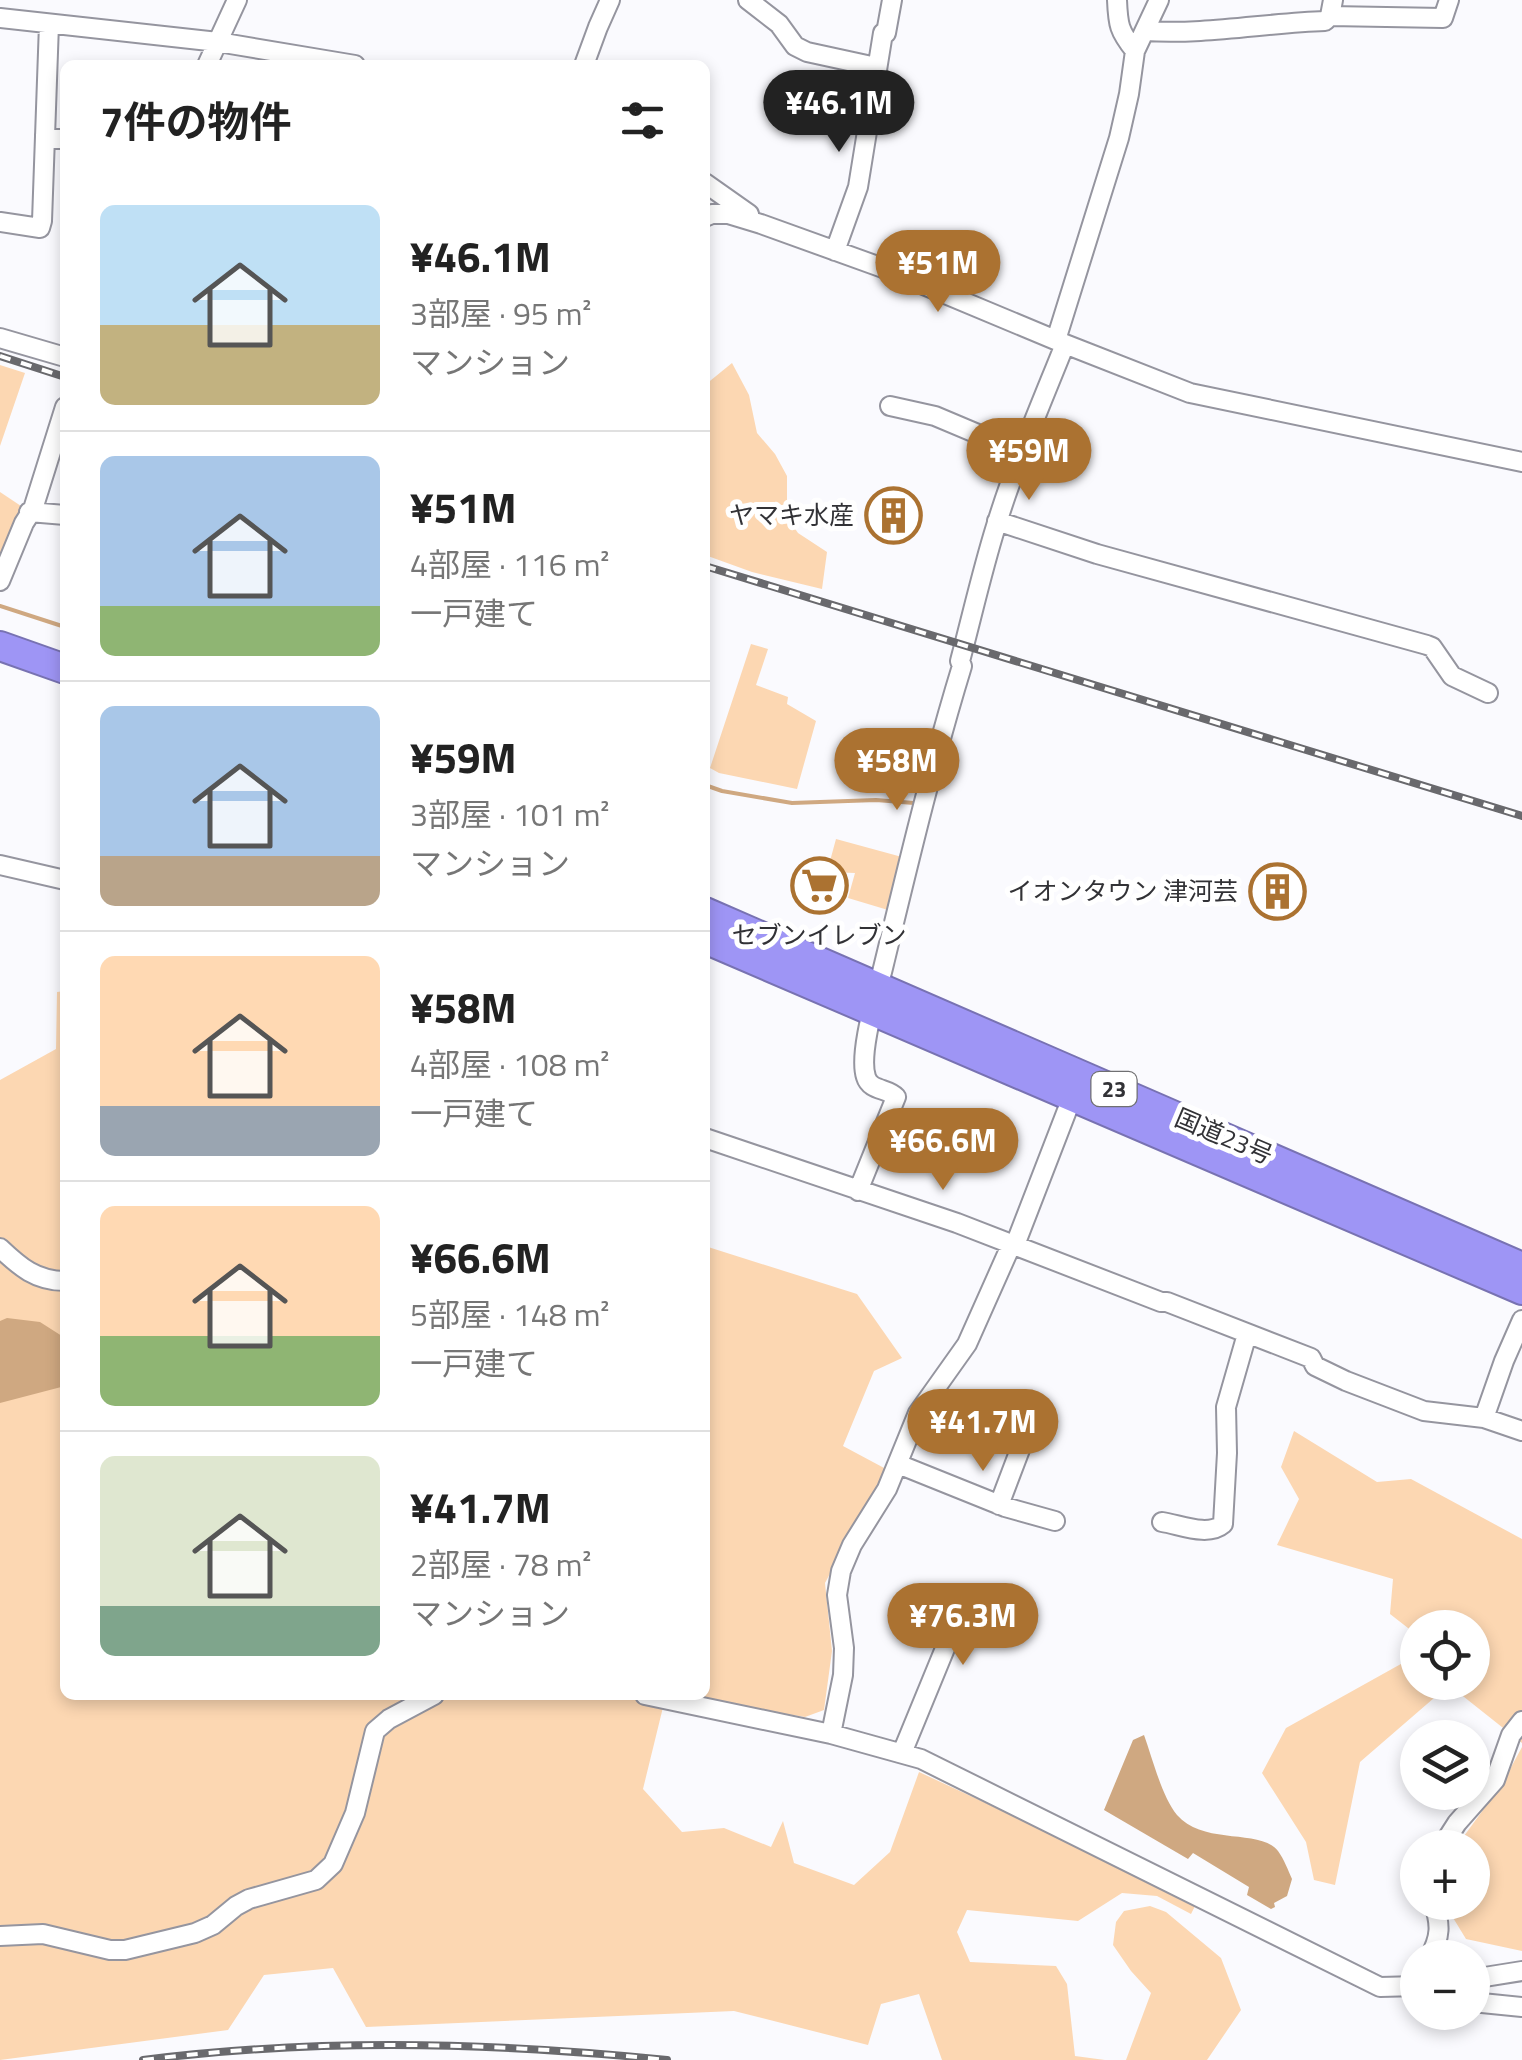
<!DOCTYPE html>
<html lang="ja">
<head>
<meta charset="utf-8">
<style>
  body { margin:0; font-family:"Titillium Web","Noto Sans JP",sans-serif; background:#f6f6f6; color:#222; height:100vh; display:flex; flex-direction:column; font-size:38px; white-space:nowrap }
  * { box-sizing:border-box; margin:0 }
  p { font-size:32px; color:#767676 }
  .icon { flex:none; width:55px; height:55px; fill:none; stroke:currentColor; stroke-width:2; stroke-linecap:round; stroke-linejoin:round }
  .map { position:relative; flex:1; overflow:hidden }
  .panel { position:absolute; left:60px; top:60px; width:650px; height:1640px; display:flex; flex-direction:column; background:#fff; border-radius:15px; box-shadow:0 5px 15px #0003 }
  .panel>* { flex:none }
  .tools { position:absolute; left:1400px; top:1610px; display:grid; gap:20px }
  .tools a { display:grid; place-items:center; width:90px; height:90px; border-radius:50%; background:#fff; box-shadow:0 5px 15px #0003; font-size:50px }
  .price { position:absolute; translate:-50% -85px; padding:0 22px; border-radius:35px; background:#ab7231; color:#fff; font-size:32px; line-height:65px; filter:drop-shadow(0 2px 5px #0008) }
  .price::after { content:''; position:absolute; left:50%; top:60px; width:30px; height:22px; margin-left:-15px; background:inherit; clip-path:polygon(0 0,100% 0,50% 100%) }
  .price.selected { background:#222; color:#fff }
  ul { padding:0; list-style:none }
  li { display:flex; align-items:center; gap:30px; height:250px; padding:0 40px }
  li+li { border-top:2px solid #e0e0e0 }
  li span { display:grid; place-items:center; flex:none; width:280px; height:200px; border-radius:15px; color:#555 }
  li>.icon { margin-inline-start:auto }
  span .icon { width:120px; height:120px; fill:#fffc; stroke-width:1 }
  li b { font-size:42px }
  h2 { display:flex; justify-content:space-between; align-items:center; height:120px; padding:0 40px; font-size:42px }
  .map>svg:first-child { display:block }
  .green { fill:#fcd7b2 }
  .water { fill:#cfa881 }
  .lines { fill:none; stroke-linecap:round; stroke-linejoin:round }
  .stream { stroke:#cfa881; stroke-width:4 }
  .minor-casing { stroke:#95959f; stroke-width:22 }
  .highway-casing { stroke:#7872b2; stroke-width:32 }
  .minor { stroke:#fff; stroke-width:18 }
  .highway { stroke:#9e95f5; stroke-width:28 }
  .rail-casing { stroke:#69696d; stroke-width:8 }
  .rail { stroke:#fff; stroke-width:4; stroke-dasharray:11; stroke-linecap:butt }
  .labels { text-anchor:middle; dominant-baseline:central; stroke-width:10; stroke-linejoin:round; paint-order:stroke }
  .shield { fill:#fff; stroke:#707072; stroke-width:2.5 }
  .shield-label { font-size:22px; font-weight:bold; fill:#323236 }
  .poi-label { font-size:25px; fill:#323236; stroke:#fff; text-anchor:end }
  .street-label { font-size:25px; fill:#323236; stroke:#fff }
</style>
</head>
<body>
<div class="map">
<svg width="1522" height="2060" viewBox="0 0 1522 2060">
  <rect width="100%" height="100%" fill="#fafafe"/>
  <path class="green" d="M732 363 749 395 757 433 775 454 787 476V517L798 533 827 552 822 589 752 572 705 555V385Z
    M0 365 25 373 0 446Z
    M0 492 27 510 0 574Z
    M751 644 768 649 756 685 788 697 787 704 816 721 797 789 719 773 710 768Z
    M836 839 902 857 888 910 848 898 855 873 827 872Z
    M65 991V1695H666L643 1789 682 1832 724 1828 771 1847 783 1821 794 1863 854 1885 890 1852 919 1772 1119 1865 1196 1904 1191 1914 1157 1896 1122 1893 1078 1921 967 1910 957 1932 970 1962 1056 1966 1067 1984 1075 2056 1105 2060H942L919 1994 881 2004 868 2045 734 2011 366 2027 333 1968 264 1975 228 2030 0 2060V1080L56 1049 57 992Z
    M705 1246 857 1294 902 1358 874 1371 843 1446 886 1469 825 1583 832 1651 824 1710 805 1717 672 1695H705Z
    M1294 1431 1377 1482 1411 1479 1522 1539V1743L1449 1685 1360 1762 1335 1885 1314 1880 1306 1842 1262 1773 1286 1728 1417 1655 1418 1682H1472V1628H1418L1417 1635 1390 1614 1393 1579 1277 1545 1299 1499 1281 1467Z
    M1522 1747V1951L1466 1939 1444 1903 1472 1902V1848L1456 1847 1502 1784Z
    M1150 1906 1166 1912 1221 1958 1241 2010 1207 2060H1126L1151 1993 1131 1971 1113 1945 1116 1922 1124 1911Z"/>
  <path class="water" d="M7 1318 40 1322 65 1338V1386L0 1403V1321Z
    M1144 1735C1152 1757 1162 1797 1177 1815 1204 1846 1260 1828 1278 1851 1284 1859 1288 1870 1292 1879L1287 1896 1274 1903 1275 1907 1271 1909 1247 1895 1249 1887 1193 1853 1188 1859 1104 1810 1133 1740Z"/>
  <g class="lines">
    <path class="stream" d="M0 606 65 627
      M705 785 722 791 792 803 876 800 914 803"/>
    <defs>
      <path id="minor" d="M748 0 779 24 795 46 807 52 876 67
        M1117 0C1118 25 1119 31 1135 51
        M1330 16 1443 18 1449 0
        M0 18 218 42 355 65
        M1145 31C1205 35 1265 23 1325 21L1330 16 1333 0
        M886 33 892 0
        M207 65 237 0
        M584 65 598 27 610 0
        M45 135 54 139H65
        M705 183 749 214
        M705 217 712 214H728L761 224 883 268 1065 344 1190 393 1522 462
        M0 222 40 228 42 221 49 24
        M835 251 858 187 883 33
        M0 338 65 357
        M1056 340 1119 138 1129 94 1135 51 1159 0
        M890 406 935 416 1023 453
        M29 512 65 515
        M997 521 1097 554 1427 645 1432 647 1452 676 1488 693
        M0 581 24 523 33 509 65 407
        M0 865 65 880
        M705 1138 957 1223 1161 1302H1167L1311 1358 1315 1366 1346 1381 1424 1411 1484 1418 1522 1431
        M858 1191 896 1097C888 1088 870 1091 866 1077 858 1053 878 990 884 964 908 865 932 764 962 666L960 661C972 616 982 571 996 526 1015 464 1041 404 1065 344
        M1015 1245 1073 1095
        M0 1248C20 1267 36 1281 65 1281
        M1484 1418 1504 1361 1522 1320
        M898 1464 1005 1507 1055 1521
        M999 1505 1024 1439
        M1162 1522C1181 1525 1208 1537 1223 1524L1227 1453 1226 1407 1247 1334
        M645 1695 831 1734 921 1759 1380 1987 1418 1986
        M831 1734 843 1675 844 1648 837 1595 841 1571 852 1545 887 1489 918 1413 967 1344 1012 1243
        M902 1753 953 1629 926 1623
        M1441 1848 1457 1823 1495 1780 1511 1735 1522 1721
        M0 1936 43 1934 110 1950H125L195 1933 213 1925 236 1906 249 1899 316 1880 333 1864 355 1813 375 1731 389 1719 434 1695
        M1429 1958C1441 1937 1441 1924 1433 1902
        M1472 1979 1522 1971
        M1472 2002 1522 2007"/>
      <path id="highway" d="M0 646 65 669
        M705 912 1522 1267
        M705 939 1522 1290"/>
    </defs>
    <use href="#minor" class="minor-casing"/>
    <use href="#highway" class="highway-casing"/>
    <use href="#minor" class="minor"/>
    <use href="#highway" class="highway"/>
    <defs>
      <path id="rail" d="M0 356 65 377
        M705 566 1522 816
        M143 2060C317 2038 493 2042 667 2060"/>
    </defs>
    <use href="#rail" class="rail-casing"/>
    <use href="#rail" class="rail"/>
  </g>
  <defs>
    <symbol id="building-ring" viewBox="-11 -11 22 22"><circle r="9.5" fill="#fff" stroke="#ab7231" stroke-width="1.5"/><path d="M-4-6H4V6H1V3H-1V6H-4ZM-2.5-4.3h1.7v1.8h-1.7ZM.8-4.3h1.7v1.8H.8ZM-2.5-1h1.7V.8h-1.7ZM.8-1h1.7V.8H.8Z" fill="#ab7231"/></symbol>
    <symbol id="supermarket-ring" viewBox="-11 -11 22 22"><circle r="9.5" fill="#fff" stroke="#ab7231" stroke-width="1.5"/><path d="M-6-5.5h2.5l.6 2H6L4.5 2H-2.5L-4.4-4H-6ZM-1.5 3.2a1.3 1.3 0 1 0 .1 0ZM3 3.2a1.3 1.3 0 1 0 .1 0Z" fill="#ab7231"/></symbol>
  </defs>
  <g fill-rule="evenodd">
    <use href="#building-ring" x="862" y="484" width="63" height="63"/>
    <use href="#supermarket-ring" x="788" y="854" width="63" height="63"/>
    <use href="#building-ring" x="1246" y="860" width="63" height="63"/>
  </g>
  <g class="labels">
    <rect class="shield" x="1091.5" y="1072" width="45" height="34" rx="8"/>
    <g class="shield-label">
      <text x="1114" y="1089">23</text>
    </g>
    <g class="poi-label">
      <text x="854" y="515">ヤマキ水産</text>
      <text x="1238" y="891">イオンタウン 津河芸</text>
      <text x="819" y="935" text-anchor="middle">セブンイレブン</text>
    </g>
    <g class="street-label">
      <text transform="translate(1224 1136) rotate(23)">国道23号</text>
    </g>
  </g>
</svg>
<div class="tools">
<a><svg class="icon" aria-label="locate" viewBox="0 0 24 24"><circle cx="12" cy="12" r="6"/><path d="M12 2v4M12 18v4M2 12h4M18 12h4"/></svg></a>
<a><svg class="icon" aria-label="layers" viewBox="0 0 24 24"><path d="M12 4l9 5-9 5-9-5zM3 14l9 5 9-5"/></svg></a>
<a>+</a>
<a>−</a>
</div>
<b class="price selected" style="left:839px;top:155px">¥46.1M</b>
<b class="price" style="left:938px;top:315px">¥51M</b>
<b class="price" style="left:1029px;top:503px">¥59M</b>
<b class="price" style="left:897px;top:813px">¥58M</b>
<b class="price" style="left:943px;top:1193px">¥66.6M</b>
<b class="price" style="left:983px;top:1474px">¥41.7M</b>
<b class="price" style="left:963px;top:1668px">¥76.3M</b>
<section class="panel">
<h2>7件の物件<svg class="icon" aria-label="filters" viewBox="0 0 24 24"><path d="M4 7h16M4 17h16"/><circle cx="9" cy="7" r="2"/><circle cx="15" cy="17" r="2"/></svg></h2>
<ul>
<li><span style="background:linear-gradient(#bfe0f5 60%,#c2b280 0)"><svg class="icon" aria-label="home" viewBox="0 0 24 24"><path d="M3 11l9-7 9 7M6 9v11h12V9"/></svg></span><div><b>¥46.1M</b><p>3部屋 · 95 m²</p><p>マンション</p></div></li>
<li><span style="background:linear-gradient(#a9c7e8 75%,#8fb573 0)"><svg class="icon" aria-label="home" viewBox="0 0 24 24"><path d="M3 11l9-7 9 7M6 9v11h12V9"/></svg></span><div><b>¥51M</b><p>4部屋 · 116 m²</p><p>一戸建て</p></div></li>
<li><span style="background:linear-gradient(#a9c7e8 75%,#b9a48a 0)"><svg class="icon" aria-label="home" viewBox="0 0 24 24"><path d="M3 11l9-7 9 7M6 9v11h12V9"/></svg></span><div><b>¥59M</b><p>3部屋 · 101 m²</p><p>マンション</p></div></li>
<li><span style="background:linear-gradient(#ffd9b3 75%,#9aa5b1 0)"><svg class="icon" aria-label="home" viewBox="0 0 24 24"><path d="M3 11l9-7 9 7M6 9v11h12V9"/></svg></span><div><b>¥58M</b><p>4部屋 · 108 m²</p><p>一戸建て</p></div></li>
<li><span style="background:linear-gradient(#ffd9b3 65%,#8fb573 0)"><svg class="icon" aria-label="home" viewBox="0 0 24 24"><path d="M3 11l9-7 9 7M6 9v11h12V9"/></svg></span><div><b>¥66.6M</b><p>5部屋 · 148 m²</p><p>一戸建て</p></div></li>
<li><span style="background:linear-gradient(#dfe7d0 75%,#7fa58c 0)"><svg class="icon" aria-label="home" viewBox="0 0 24 24"><path d="M3 11l9-7 9 7M6 9v11h12V9"/></svg></span><div><b>¥41.7M</b><p>2部屋 · 78 m²</p><p>マンション</p></div></li>
</ul>
</section>
</div>
</body>
</html>
